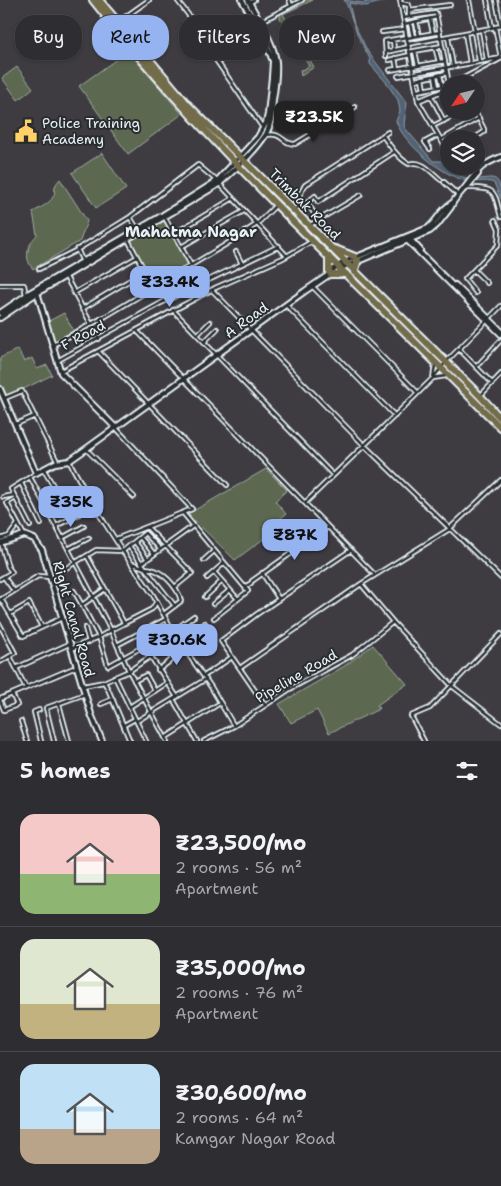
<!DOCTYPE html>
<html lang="en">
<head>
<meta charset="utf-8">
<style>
  body { margin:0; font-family:"Shantell Sans",sans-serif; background:#363539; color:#f1f3f6; height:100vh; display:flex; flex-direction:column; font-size:19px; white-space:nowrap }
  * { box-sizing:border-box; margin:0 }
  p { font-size:16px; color:#a7a8ab }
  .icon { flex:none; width:28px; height:28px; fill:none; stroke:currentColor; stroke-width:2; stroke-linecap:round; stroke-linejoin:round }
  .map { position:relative; height:741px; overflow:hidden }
  .panel { display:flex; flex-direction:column; background:#2e2d31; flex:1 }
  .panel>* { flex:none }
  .hud { position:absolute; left:15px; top:15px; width:471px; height:45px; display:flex; gap:10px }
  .needle { width:32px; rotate:235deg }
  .tools { position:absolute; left:440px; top:75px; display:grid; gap:10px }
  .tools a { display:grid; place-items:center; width:45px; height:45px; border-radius:50%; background:#2e2d31; box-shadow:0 1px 4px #0004,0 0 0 1px #49494d; font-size:25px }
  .price { position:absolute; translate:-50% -42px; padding:0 11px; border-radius:10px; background:#95b2f1; color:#111; font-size:16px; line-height:32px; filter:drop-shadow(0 1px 2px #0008) }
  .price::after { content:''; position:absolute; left:50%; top:30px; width:15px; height:11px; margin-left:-8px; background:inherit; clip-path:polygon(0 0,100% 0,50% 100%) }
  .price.on { background:#222; color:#fff }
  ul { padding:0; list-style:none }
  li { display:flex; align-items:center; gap:15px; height:125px; padding:0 20px }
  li+li { border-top:1px solid #49494d }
  li span { display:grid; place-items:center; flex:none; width:140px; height:100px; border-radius:15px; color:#555 }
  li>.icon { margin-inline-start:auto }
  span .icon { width:60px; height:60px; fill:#fffc; stroke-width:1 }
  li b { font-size:21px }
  h2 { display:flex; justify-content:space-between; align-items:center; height:60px; padding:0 20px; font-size:21px }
  .pill { padding:0 18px; border-radius:20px; background:#2e2d31; box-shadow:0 1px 4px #0004,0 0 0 1px #49494d; font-size:18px; line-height:45px }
  .pill.on { background:#95b2f1; color:#111 }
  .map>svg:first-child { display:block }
  .green { fill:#5b674f; stroke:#a2aca4 }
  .water { fill:#526474; stroke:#8e9ca9 }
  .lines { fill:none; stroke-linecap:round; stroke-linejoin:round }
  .street-casing { stroke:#e8f1f8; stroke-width:6 }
  .secondary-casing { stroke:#e8f1f8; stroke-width:8 }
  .highway-casing { stroke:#e8f1f8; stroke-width:10 }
  .street { stroke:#2a2d2e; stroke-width:2.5 }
  .secondary { stroke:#2a2d2e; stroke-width:4 }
  .highway { stroke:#736c4b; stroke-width:6 }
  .labels { text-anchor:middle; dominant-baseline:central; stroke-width:4; stroke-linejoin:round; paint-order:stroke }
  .poi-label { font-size:14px; fill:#e8f1f8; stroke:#2a2d2e; text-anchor:start }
  .street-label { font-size:14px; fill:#e8f1f8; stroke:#2a2d2e }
  .neighbourhood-label { font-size:15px; font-weight:bold; fill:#e8f1f8; stroke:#2a2d2e }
</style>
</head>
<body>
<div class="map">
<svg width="501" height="741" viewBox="0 0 501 741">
  <rect width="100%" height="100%" fill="#3e3c41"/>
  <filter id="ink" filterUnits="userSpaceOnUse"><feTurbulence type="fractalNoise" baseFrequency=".02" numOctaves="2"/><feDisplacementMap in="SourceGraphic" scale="10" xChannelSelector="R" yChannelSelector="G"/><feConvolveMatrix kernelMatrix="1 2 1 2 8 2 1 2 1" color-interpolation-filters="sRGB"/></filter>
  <g filter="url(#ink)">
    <path class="green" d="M304 0H313L283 14 314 67 301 76 300 70 304 69 309 66 280 18V12Z
      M128 51 182 114 128 154 79 86Z
      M17 67 33 88 18 100 2 78Z
      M102 153 126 189 96 208 72 173Z
      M60 179 87 221 80 241 33 269C23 258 28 244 37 235L33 212C40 208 49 204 53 197 57 190 51 189 60 179Z
      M164 220 189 264 154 284 130 240Z
      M64 313 74 332 53 343 47 322Z
      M18 349 24 362 32 358 37 369 47 365 52 375 5 398 0 386V358Z
      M266 469 287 490 275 501 286 514 264 532 266 537 235 560 188 514Z
      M373 645 407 684 377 705 379 709 329 733 317 710 291 723 279 704 343 667Z"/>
    <path class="water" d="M344 0 363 3 374 0H388L366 6 349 3 354 24 368 52 407 103 404 124 405 128 433 161H443C450 168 455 175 466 178 486 184 501 165 501 199L494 183C484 179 473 184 463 180 440 173 404 144 396 121L400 111 398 100 386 82 370 64V59L358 36 347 5Z"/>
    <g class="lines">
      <defs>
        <path id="street" d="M177 0 190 17
          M289 0 291 5
          M400 0 418 101 444 145 449 150
          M469 0 475 31
          M487 0 492 28
          M496 0 501 26
          M249 3 254 0
          M401 3 409 5V17
          M409 10 450 5
          M403 18 436 13 449 84
          M430 19 433 33
          M118 22 149 0
          M260 22 302 0
          M416 22 419 36
          M410 23 413 37
          M404 24 437 17
          M193 27 263 128
          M495 27 501 58
          M482 30 487 60
          M382 32 405 29
          M474 32 479 61
          M465 33 470 63
          M448 37 453 66
          M407 38 440 32
          M393 40 394 50
          M408 44 501 26
          M435 47 439 62
          M415 51 418 66
          M386 52 409 47
          M409 52 442 46
          M386 56 385 41 407 37
          M395 58 397 69
          M389 60 410 55
          M412 67 445 61
          M390 70 412 66
          M440 75 443 88
          M398 76 501 58
          M435 76 437 87
          M422 78 424 90
          M415 80 447 73
          M460 84 462 79 500 59
          M417 91 449 85
          M441 92 449 109
          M431 96 444 121
          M418 101 449 88
          M450 111 452 117
          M433 126 463 111
          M266 135C284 132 281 144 295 144L355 107
          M383 136C390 146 398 158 409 164 422 159 432 173 441 180
          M473 139 484 132V129L475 111
          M441 140 479 118
          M430 149 425 142 438 135
          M469 166 477 171
          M444 182 458 195
          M468 188C497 187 494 192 501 217
          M307 203 319 220
          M298 206 296 202 305 185 388 132
          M295 210 298 206 301 207 315 196 318 202 394 152
          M130 217 138 230
          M165 218 191 265
          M310 225 361 195
          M173 234 232 199
          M127 238 154 288
          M181 247 244 211
          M77 249 83 262
          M236 252 242 264
          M39 269 75 251 130 217 198 165 217 181 287 256
          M474 270 487 283
          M66 277 91 324
          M169 279 178 295
          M0 285H24L26 295
          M312 286 418 393
          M212 290 364 445 501 578
          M74 293 137 257
          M476 293 465 279 498 245 499 229 495 220
          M286 305 395 416
          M82 309 145 271
          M173 310 333 475
          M137 331 375 575
          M95 332 99 339
          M197 335 210 322
          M204 342 217 329
          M53 345 106 316 225 245 257 224 276 205
          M459 349 492 383
          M99 352 227 485
          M57 361 161 303 279 246
          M435 365 433 378 446 376
          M476 367 501 340
          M61 371 215 288 283 258 311 242
          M481 395 501 374
          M5 398 22 391 58 463
          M16 424 35 416
          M116 428 192 509 116 539
          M86 449 134 497
          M69 461 92 503 122 550 153 595 175 635 211 687 234 726
          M44 470 61 499
          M36 473 30 477 111 630 152 609 157 601
          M30 477 11 489 30 526
          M21 483 41 524
          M3 497 14 495
          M16 498 7 503 24 535
          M305 503 418 393 433 378 446 362 501 306
          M183 513 248 591 214 618
          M56 526 79 514
          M147 527 192 573 175 587
          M62 538 84 526
          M141 538 154 554
          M0 539 9 536 18 524
          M135 542 147 558
          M129 546 145 568C161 568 178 587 181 601L164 614
          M68 549 89 538
          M87 556 124 623
          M204 560 214 551
          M131 563 145 568 175 606
          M142 563 193 526
          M63 570 96 550 123 551 145 533 160 549
          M214 572 237 598
          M262 573 279 599
          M4 577 14 591
          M207 578 224 563
          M0 579 12 572 8 567 1 543
          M252 581 328 527
          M361 584 393 622 452 686 501 724
          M245 587 251 583
          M74 591 82 605
          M205 597 222 581
          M1 599 23 636 62 618
          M0 600 38 576 50 577
          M213 604 230 590
          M10 614 29 603 42 627
          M0 625 15 653 0 662
          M85 628 89 642
          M173 631 194 616
          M138 634 144 646 108 666 99 637 111 630 117 645 166 619
          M180 641 205 623
          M117 645 129 671 115 677 146 741
          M144 646 177 697
          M71 649 99 637 82 605 105 589
          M10 656 26 688
          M16 668 69 644
          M240 668 361 584 448 530 501 480
          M158 670 185 650
          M204 676 232 657
          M134 681 146 675 155 691
          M104 682 108 689 130 741
          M83 686 104 682 115 677
          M0 699 76 667
          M173 699 197 741
          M0 700 4 710 17 705 12 694
          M59 704 69 741
          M101 704 113 699
          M265 705 221 641 257 614 351 550
          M131 706 167 683
          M39 710 34 712 41 741
          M21 721 27 741
          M137 721 206 679
          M124 725 135 719
          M165 738 220 703
          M54 741 46 708 85 694
          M167 741 129 671 163 648 166 650 172 659
          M204 741 234 726 290 689 352 655 393 622
          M424 741 411 716 430 708 501 634"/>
        <path id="secondary" d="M466 188 478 174 477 171
          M409 238 420 250
          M406 239 501 334
          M339 269 430 231 437 225 451 207C453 200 458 196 463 190 477 173 477 166 501 157
          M328 273 344 262 428 228C437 221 442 208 452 203
          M455 285 501 331
          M37 292 61 373 116 428
          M0 313 31 292 163 215 217 181 258 137 266 123 268 114 272 77 273 61 262 34 242 0
          M0 318 37 293 219 184C236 168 254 153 266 134 272 124 272 111 273 100 275 88 277 75 276 62 274 43 257 17 248 0
          M0 389 36 473 55 463 69 461 86 449 305 291 327 276 332 274
          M0 543 24 535 34 539 42 550 91 714 102 741"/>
        <path id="highway" d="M93 0C215 156 363 287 501 428
          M99 0 187 104 480 396 501 419
          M335 249 355 257
          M329 257V272
          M354 272 358 260
          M331 274H346"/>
      </defs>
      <use href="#street" class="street-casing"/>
      <use href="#secondary" class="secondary-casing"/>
      <use href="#highway" class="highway-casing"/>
      <use href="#street" class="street"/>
      <use href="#secondary" class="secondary"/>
      <use href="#highway" class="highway"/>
    </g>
  </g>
  <defs>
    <symbol id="civic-bare" viewBox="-9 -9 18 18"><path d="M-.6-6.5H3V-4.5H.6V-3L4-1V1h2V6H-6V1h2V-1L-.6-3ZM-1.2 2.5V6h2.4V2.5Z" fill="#ffd166" stroke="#2a2d2e" stroke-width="2.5" paint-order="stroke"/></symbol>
  </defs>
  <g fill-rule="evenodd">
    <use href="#civic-bare" x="10" y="115" width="32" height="32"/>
  </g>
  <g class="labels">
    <g class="poi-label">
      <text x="42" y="123">Police Training<tspan x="42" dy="16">Academy</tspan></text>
    </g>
    <g class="street-label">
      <text transform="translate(305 204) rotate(45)">Trimbak Road</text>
      <text transform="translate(246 320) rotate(-36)">A Road</text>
      <text transform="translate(83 335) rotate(-28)">F Road</text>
      <text transform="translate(74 619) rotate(74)">Right Canal Road</text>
      <text transform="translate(296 676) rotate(-30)">Pipeline Road</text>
    </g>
    <g class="neighbourhood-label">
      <text x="191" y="232">Mahatma Nagar</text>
    </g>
  </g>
</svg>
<div class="tools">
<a><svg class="needle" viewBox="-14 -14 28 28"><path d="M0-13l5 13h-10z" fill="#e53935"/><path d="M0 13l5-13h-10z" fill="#a7a8ab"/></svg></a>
<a><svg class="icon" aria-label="layers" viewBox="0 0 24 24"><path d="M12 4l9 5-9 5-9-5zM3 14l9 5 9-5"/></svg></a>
</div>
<b class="price on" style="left:314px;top:143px">₹23.5K</b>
<b class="price" style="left:170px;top:308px">₹33.4K</b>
<b class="price" style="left:71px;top:528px">₹35K</b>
<b class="price" style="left:295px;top:561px">₹87K</b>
<b class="price" style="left:177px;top:666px">₹30.6K</b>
<div class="hud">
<a class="pill">Buy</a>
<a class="pill on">Rent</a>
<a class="pill">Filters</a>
<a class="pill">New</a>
</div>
</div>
<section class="panel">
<h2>5 homes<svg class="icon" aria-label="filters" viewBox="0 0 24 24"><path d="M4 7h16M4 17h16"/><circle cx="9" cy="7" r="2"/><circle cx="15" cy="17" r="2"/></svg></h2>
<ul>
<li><span style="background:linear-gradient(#f6c9c9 60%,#8fb573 0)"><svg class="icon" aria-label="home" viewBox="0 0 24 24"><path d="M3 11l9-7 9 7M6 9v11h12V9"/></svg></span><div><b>₹23,500/mo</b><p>2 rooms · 56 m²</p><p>Apartment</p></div></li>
<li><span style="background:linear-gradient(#dfe7d0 65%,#c2b280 0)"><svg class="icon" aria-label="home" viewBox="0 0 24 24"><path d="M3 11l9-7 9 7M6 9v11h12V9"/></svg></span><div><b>₹35,000/mo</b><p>2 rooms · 76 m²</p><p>Apartment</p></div></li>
<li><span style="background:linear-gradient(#bfe0f5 65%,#b9a48a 0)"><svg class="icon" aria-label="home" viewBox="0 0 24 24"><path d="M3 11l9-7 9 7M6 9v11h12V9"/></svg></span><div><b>₹30,600/mo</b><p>2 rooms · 64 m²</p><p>Kamgar Nagar Road</p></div></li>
</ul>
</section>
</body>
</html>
